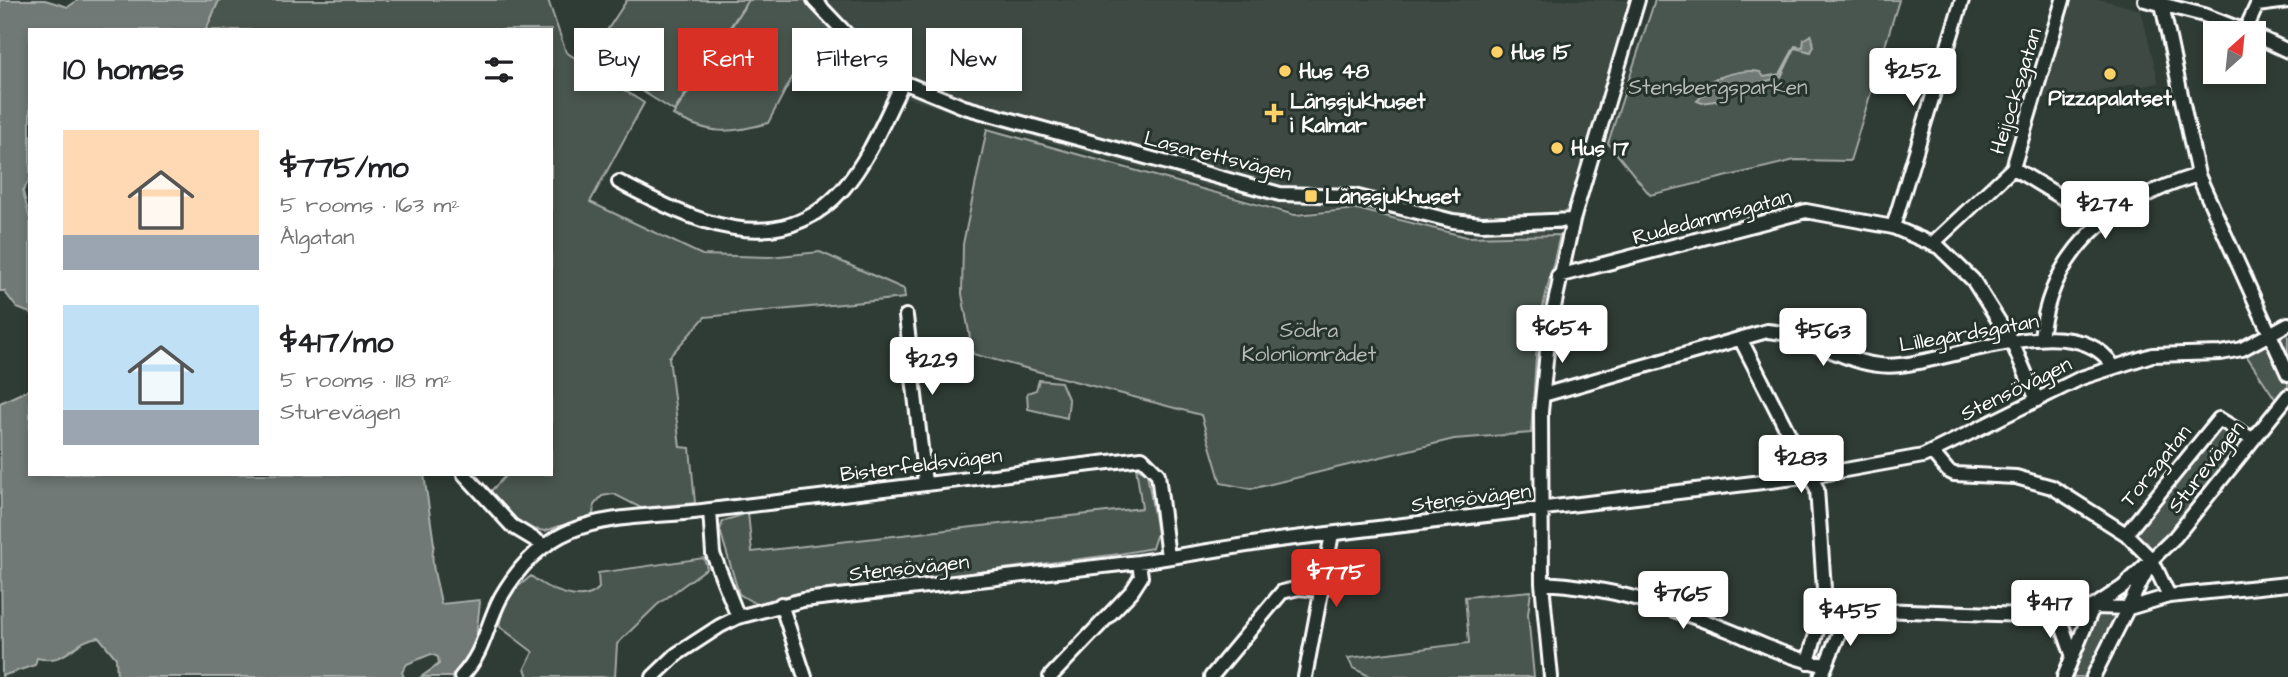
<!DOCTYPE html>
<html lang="en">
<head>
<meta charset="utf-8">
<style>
  body { margin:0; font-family:"Architects Daughter",sans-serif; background:#f6f6f6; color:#202124; height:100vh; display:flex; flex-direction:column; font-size:26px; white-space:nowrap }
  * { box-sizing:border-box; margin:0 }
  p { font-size:23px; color:#757577 }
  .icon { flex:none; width:38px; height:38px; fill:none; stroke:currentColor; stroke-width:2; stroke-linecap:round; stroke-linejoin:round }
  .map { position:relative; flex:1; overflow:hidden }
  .panel { position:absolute; left:28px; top:28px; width:525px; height:448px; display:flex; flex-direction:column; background:#fff; border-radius:0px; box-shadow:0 4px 10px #0003 }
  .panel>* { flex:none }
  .hud { position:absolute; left:574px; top:28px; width:665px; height:63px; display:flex; gap:14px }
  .needle { width:46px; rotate:27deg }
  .tools { position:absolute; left:2203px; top:21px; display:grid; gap:14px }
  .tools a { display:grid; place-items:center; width:63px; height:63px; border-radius:0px; background:#fff; box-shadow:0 4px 10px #0003; font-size:35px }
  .price { position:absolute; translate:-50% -60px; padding:0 16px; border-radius:7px; background:#fff; color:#222; font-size:23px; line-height:46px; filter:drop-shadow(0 2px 4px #0008) }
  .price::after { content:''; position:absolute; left:50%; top:42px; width:21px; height:16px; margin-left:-10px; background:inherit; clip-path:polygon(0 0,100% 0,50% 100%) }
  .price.on { background:#d93025; color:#fff }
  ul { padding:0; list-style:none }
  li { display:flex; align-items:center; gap:21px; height:175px; padding:0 35px }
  li span { display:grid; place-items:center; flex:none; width:196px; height:140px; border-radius:0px; color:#555 }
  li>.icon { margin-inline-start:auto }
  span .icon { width:84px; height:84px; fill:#fffc; stroke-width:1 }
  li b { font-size:30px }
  h2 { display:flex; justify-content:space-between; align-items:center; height:84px; padding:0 35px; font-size:30px }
  .chip { padding:0 24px; border-radius:0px; background:#fff; box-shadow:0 4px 10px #0003; font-size:24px; line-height:63px }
  .chip.on { background:#d93025; color:#fff }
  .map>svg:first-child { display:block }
  .built { fill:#3c4842 }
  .green { fill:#4a544f; stroke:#a4aaa7; stroke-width:2 }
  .water { fill:#707975; stroke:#a9afac; stroke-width:2 }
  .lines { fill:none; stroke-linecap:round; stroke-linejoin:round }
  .minor-casing { stroke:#fff; stroke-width:18 }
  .minor { stroke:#26332d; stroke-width:12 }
  .poi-dot { fill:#ffd166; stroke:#26332d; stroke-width:2.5 }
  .labels { text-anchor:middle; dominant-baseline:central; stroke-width:6; stroke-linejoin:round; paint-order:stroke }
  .poi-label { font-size:21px; font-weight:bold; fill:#fff; stroke:#26332d; text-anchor:start }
  .park-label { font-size:21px; fill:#b7bbb9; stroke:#26332d }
  .street-label { font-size:21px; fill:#fff; stroke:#26332d }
</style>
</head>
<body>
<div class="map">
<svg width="2288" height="677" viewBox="0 0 2288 677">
  <rect width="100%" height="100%" fill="#2f3b35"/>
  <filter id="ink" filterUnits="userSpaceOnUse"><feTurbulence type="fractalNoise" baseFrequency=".0143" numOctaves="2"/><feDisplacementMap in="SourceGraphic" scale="14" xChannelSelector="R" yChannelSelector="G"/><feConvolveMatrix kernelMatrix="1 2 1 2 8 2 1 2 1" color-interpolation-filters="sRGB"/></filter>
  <g filter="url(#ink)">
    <path class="built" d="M800 0H1628L1560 231 1499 240 1357 208 1295 212 1003 129 905 97 828 33Z
      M2067 0H2103L2141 10 2159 83 2139 87 2137 83 2083 95 2080 108 2041 95Z"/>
    <path class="green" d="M219 0H548L566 52 644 103 590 202 702 255 769 257 820 252 904 289 905 298 705 317 669 357 680 447 690 448 695 503 641 508 614 494 602 496 594 505 593 515 545 531 522 527 490 492 507 474H551V30H206Z
      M627 0H748L674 111 589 58Z
      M749 0H809L852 50 797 68 768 123C729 134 710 135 673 115Z
      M1655 0H1899L1850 161 1795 160 1650 195 1608 143Z
      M987 129 1295 215 1357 209 1467 237 1560 235 1538 328 1531 433 1454 439 1251 489 1221 483 1201 415 973 354 962 294 963 244Z
      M2288 323V396L2280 406 2242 349Z
      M1039 380 1061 382 1069 401 1067 418 1028 409 1027 393 1036 390Z
      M2225 429 2245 440 2156 552 2134 532 2216 430Z
      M1136 467 1147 473 1157 533 1152 548 1119 554 778 598 756 604 739 594 720 530 723 521 748 513 752 552 1142 508Z
      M704 558 707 568 657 605 617 644 615 677H528L525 668 533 652 499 626 507 596 531 576C545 588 583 607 599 588L598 573Z
      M1531 591 1528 614 1534 677H1371L1353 668 1348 658 1469 643 1465 597Z
      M2119 612 2088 677H2068L2098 613Z"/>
    <path class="water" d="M0 0H45L68 7 78 0H219L206 30H30V179L23 191 30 220V313L17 308 4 291H0Z
      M1811 35 1814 46 1811 52 1795 48 1781 77 1759 83V89L1765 91 1763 93 1729 88 1721 100 1702 103 1697 101 1711 87 1712 80C1728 74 1744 69 1760 72L1764 77 1780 74 1795 46 1803 47 1804 39Z
      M30 389V474H424L434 544C429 564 438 583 441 604L479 600 480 602 474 655 452 677H421L439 664 438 657 431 654 407 664 402 672 404 677H117L116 658 99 637C72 640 69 665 37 658L35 665 2 676 0 403Z"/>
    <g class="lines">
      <defs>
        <path id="minor" d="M814 0 870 59 886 71 903 82 964 107 1280 194 1354 196 1453 221 1482 224 1573 220
          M2145 0 2204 15 2250 33
          M2161 0 2198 175 2288 374
          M2245 31 2257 5 2288 1
          M2254 35 2288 51
          M2013 168 2101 221
          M619 182C691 220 777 264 843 189 870 158 885 118 903 82
          M1893 227 1962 0
          M1933 243 2013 168 2063 0
          M1558 276 1806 211 1893 227 1939 247 1973 280 2012 342 2037 400
          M906 316 925 483
          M2041 337C2052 246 2115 200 2198 175
          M1741 340 1817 489 1825 603 1808 662
          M1543 395 1767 331C1814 334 1850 371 1900 365 1955 360 2077 307 2113 366
          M1932 452 1948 471 1954 474 2016 477 2052 487 2126 534 2152 560 2169 596
          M464 474 512 526 542 544
          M2126 534 2219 419 2252 439
          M1542 583C1609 586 1671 607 1733 632 1763 645 1792 659 1824 665
          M1825 603 1849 609 2026 615 2093 607 2129 608 2169 596 2288 584
          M781 604 805 677
          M2051 613 2063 628 2072 654
          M738 617 713 554 710 510 1142 458 1158 474 1168 557
          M461 677C486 650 485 627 501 597 553 506 621 522 710 510
          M653 677 677 654 720 626 738 617 803 600 1139 562 1278 540 1812 476 1923 456 2081 378 2152 355 2221 353 2242 349 2288 324
          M1050 677 1132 591 1141 577 1139 562
          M1211 677 1282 592 1299 588 1322 590
          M1305 677 1332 534
          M1551 677 1542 583 1541 412 1549 330 1573 220 1638 0
          M1821 677 1849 609
          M2064 677 2093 607 2123 587 2175 537 2288 396
          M2093 677 2148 568"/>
      </defs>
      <use href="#minor" class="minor-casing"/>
      <use href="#minor" class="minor"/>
    </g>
  </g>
  <g class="poi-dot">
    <circle cx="1497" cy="52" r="7"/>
    <circle cx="1285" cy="71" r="7"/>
    <circle cx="2110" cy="74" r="7"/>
    <path d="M1270.5 102.5h7v7h7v7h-7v7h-7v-7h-7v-7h7z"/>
    <circle cx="1557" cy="148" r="7"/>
    <rect x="1304" y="189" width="14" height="14" rx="3.5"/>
  </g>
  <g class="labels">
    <g class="poi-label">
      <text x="1511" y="52">Hus 15</text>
      <text x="1299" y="71">Hus 48</text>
      <text x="2110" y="98" text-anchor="middle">Pizzapalatset</text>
      <text x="1290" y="101">Länssjukhuset<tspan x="1290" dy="24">i Kalmar</tspan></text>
      <text x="1571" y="148">Hus 17</text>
      <text x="1325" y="196">Länssjukhuset</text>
    </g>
    <g class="park-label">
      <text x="1718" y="87">Stensbergsparken</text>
      <text x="1309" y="330">Södra<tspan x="1309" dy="24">Koloniområdet</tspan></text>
    </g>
    <g class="street-label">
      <text transform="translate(2016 91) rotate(-73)">Heijocksgatan</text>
      <text transform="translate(1218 156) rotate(14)">Lasarettsvägen</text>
      <text transform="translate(1712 217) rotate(-15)">Rudedammsgatan</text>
      <text transform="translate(1969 333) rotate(-10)">Lillegårdsgatan</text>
      <text transform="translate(2016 389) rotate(-26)">Stensövägen</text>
      <text transform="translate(921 465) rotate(-7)">Bisterfeldsvägen</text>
      <text transform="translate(2156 466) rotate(-51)">Torsgatan</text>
      <text transform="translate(2206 467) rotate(-52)">Sturevägen</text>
      <text transform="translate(1471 498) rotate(-7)">Stensövägen</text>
      <text transform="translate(909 568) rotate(-6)">Stensövägen</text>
    </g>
  </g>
</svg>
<div class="tools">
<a><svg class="needle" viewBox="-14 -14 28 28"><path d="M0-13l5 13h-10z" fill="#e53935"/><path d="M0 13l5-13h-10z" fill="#757577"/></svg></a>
</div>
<b class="price" style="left:1913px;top:108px">$252</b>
<b class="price" style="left:2105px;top:241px">$274</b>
<b class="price" style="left:1562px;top:365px">$654</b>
<b class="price" style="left:1823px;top:368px">$563</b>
<b class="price" style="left:932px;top:397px">$229</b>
<b class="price" style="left:1801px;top:495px">$283</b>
<b class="price on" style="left:1336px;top:609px">$775</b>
<b class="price" style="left:1683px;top:631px">$765</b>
<b class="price" style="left:2050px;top:640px">$417</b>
<b class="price" style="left:1850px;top:648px">$455</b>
<div class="hud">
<a class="chip">Buy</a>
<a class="chip on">Rent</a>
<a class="chip">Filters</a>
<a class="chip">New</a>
</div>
<section class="panel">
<h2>10 homes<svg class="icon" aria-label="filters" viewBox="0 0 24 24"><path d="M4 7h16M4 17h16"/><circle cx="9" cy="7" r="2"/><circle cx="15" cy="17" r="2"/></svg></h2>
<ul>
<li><span style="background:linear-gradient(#ffd9b3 75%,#9aa5b1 0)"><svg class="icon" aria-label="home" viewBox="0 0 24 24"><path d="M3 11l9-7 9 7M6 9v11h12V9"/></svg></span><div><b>$775/mo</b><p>5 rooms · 163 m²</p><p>Ålgatan</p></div></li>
<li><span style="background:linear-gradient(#bfe0f5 75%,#9aa5b1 0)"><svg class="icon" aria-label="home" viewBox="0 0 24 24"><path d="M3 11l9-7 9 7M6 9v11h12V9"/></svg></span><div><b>$417/mo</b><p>5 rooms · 118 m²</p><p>Sturevägen</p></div></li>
</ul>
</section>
</div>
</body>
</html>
